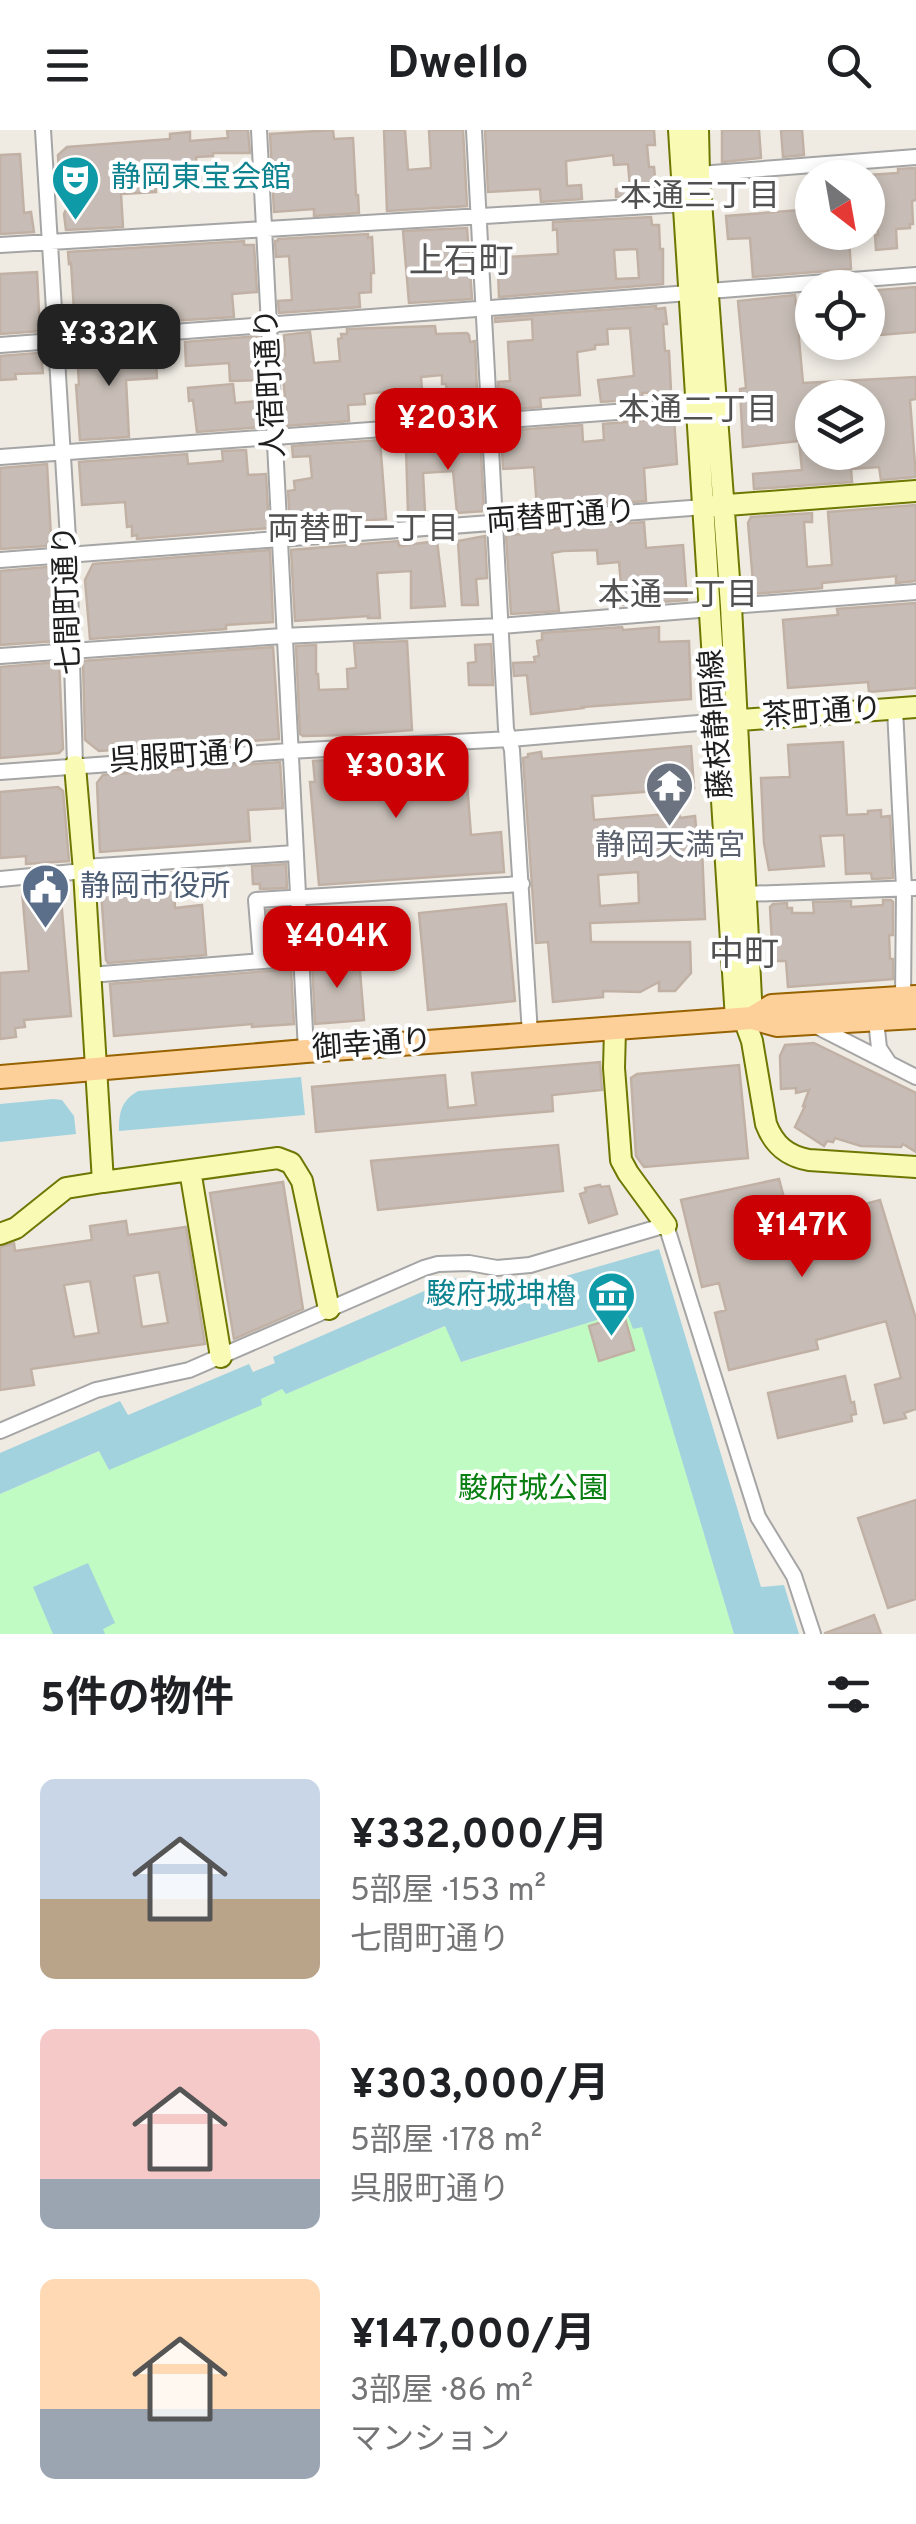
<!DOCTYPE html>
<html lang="ja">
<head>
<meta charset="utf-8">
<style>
  body { margin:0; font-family:Overpass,"Noto Sans JP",sans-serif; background:#f6f6f6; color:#202124; height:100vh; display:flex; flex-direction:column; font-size:38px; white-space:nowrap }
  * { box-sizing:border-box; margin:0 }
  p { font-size:32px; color:#757577 }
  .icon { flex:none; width:55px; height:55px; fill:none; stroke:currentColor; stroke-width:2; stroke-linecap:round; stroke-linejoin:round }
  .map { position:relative; height:1504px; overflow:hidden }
  .details { display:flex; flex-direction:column; background:#fff; flex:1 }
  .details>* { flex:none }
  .needle { width:65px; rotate:149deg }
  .tools { position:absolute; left:795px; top:30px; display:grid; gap:20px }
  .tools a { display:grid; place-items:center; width:90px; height:90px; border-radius:50%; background:#fff; box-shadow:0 5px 15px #0003; font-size:50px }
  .price { position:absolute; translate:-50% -85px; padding:0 22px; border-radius:20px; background:#cb0004; color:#fff; font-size:32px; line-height:65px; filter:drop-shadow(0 2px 5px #0008) }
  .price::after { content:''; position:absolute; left:50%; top:60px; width:30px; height:22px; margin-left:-15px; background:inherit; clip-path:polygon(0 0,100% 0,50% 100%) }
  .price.selected { background:#222; color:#fff }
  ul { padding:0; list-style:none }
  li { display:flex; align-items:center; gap:30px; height:250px; padding:0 40px }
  li span { display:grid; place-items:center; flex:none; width:280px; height:200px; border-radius:15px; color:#555 }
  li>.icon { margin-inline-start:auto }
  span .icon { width:120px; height:120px; fill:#fffc; stroke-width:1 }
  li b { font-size:42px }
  h2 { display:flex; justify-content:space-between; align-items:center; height:120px; padding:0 40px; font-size:42px }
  header { display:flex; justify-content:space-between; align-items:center; height:130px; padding:0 40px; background:#fff; font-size:45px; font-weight:700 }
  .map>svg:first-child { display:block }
  .park { fill:#bffbc2 }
  .water { fill:#a2d2de }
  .building { fill:#c7bdb6; stroke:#c1b1a5; stroke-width:2.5; fill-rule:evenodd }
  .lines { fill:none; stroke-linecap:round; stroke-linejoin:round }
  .street-casing { stroke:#a5a5a5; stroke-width:18 }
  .secondary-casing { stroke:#6d7702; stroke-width:24 }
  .primary-casing { stroke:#976200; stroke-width:26 }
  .street { stroke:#fff; stroke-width:14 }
  .secondary { stroke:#f9fbb5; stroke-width:20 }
  .primary { stroke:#fed099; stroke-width:22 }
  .labels { text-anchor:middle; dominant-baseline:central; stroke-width:8; stroke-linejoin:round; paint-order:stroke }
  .culture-label { font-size:30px; fill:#0d838f; stroke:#fff; text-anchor:start }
  .street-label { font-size:30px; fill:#1e1e1e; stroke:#fff }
  .worship-label { font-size:30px; fill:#5b616d; stroke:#fff }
  .service-label { font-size:30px; fill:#4e5e75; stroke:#fff; text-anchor:start }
  .park-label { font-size:30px; fill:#087f10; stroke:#fff }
  .neighbourhood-label { font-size:32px; fill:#515151; stroke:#fff }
  .quarter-label { font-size:35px; fill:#515151; stroke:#fff }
</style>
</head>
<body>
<header><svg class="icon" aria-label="menu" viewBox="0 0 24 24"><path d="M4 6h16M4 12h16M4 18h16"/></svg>Dwello<svg class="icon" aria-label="search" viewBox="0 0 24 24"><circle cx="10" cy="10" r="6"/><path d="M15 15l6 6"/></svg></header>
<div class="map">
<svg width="916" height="1504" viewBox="0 0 916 1504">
  <rect width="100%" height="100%" fill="#efebe3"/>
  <path class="park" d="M626 1181 642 1196 734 1504H0V1364L100 1321 108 1339 262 1274 260 1269 283 1259 286 1264 446 1196 462 1232Z"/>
  <path class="water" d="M301 947 305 985 119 1001C119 982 121 971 138 961Z
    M53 969 62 970 74 986 76 1004 0 1012V974Z
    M659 1119 761 1457 784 1455 799 1504H734L642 1197 633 1199 626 1181 461 1232 445 1196 286 1264 282 1259 261 1269 262 1275 109 1340 99 1321 0 1364V1323L120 1271 128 1285 249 1234 253 1242 275 1233 273 1227 454 1148 484 1156 490 1168Z
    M88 1433 115 1493 103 1499 105 1504H53L33 1457Z"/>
  <path class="building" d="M227 0H248L250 23H213V26L196 27 197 39 155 42 156 62 121 64 123 97 66 100 64 84 72 67 60 68 58 25 67 17 170 9V4L190 2V11L228 8Z
    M333 0 334 9 353 8 356 65H358L359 83 314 86V79L274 82 270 4Z
    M384 0H405L408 40 431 38 429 0H463L467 76 387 81Z
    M485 0H654L655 15H647L649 37H654L656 58 639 60V66L616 67V59L630 57 628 34 614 35 613 25 566 31 567 56 581 55 582 69 541 72 540 59 488 62Z
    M722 0H759L761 28 722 32Z
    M781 0H802L804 25 783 27Z
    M20 24 24 83 31 82 34 102 0 104V25Z
    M916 38V70L912 71 913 94H910V98L896 99 897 118 876 120 875 105H878L876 74H873L872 67 870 68 868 45 898 43V39Z
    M812 79V102H818V107L839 105V109L849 108 851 139 753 147 750 108 728 109 726 86Z
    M651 87 652 95H659L660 119H663V154L499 167 498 140H492L491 128 558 124 557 99 553 100V92ZM637 119 639 148 616 149 614 120Z
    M467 98 472 169 409 173 403 101Z
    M368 104V108L372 107 374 143H371V162L359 163 360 177 279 183 278 171 292 170 289 126 276 127 275 111H278V109Z
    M244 111V115H254L257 162 232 164 234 187 75 197 71 133 69 134 68 122Z
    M37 142 40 201 0 204V144Z
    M916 157V202L868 206V161Z
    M795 165 803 253 916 247V269L910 270 916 347 881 350 879 337 851 339 852 352 754 359 753 344 802 340 799 311 743 317 740 259 746 258 738 171ZM812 268H868V273H873L876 306 868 307V322H812Z
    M656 176V179L665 178 667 194H663L665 221H669L671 261 642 263 643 269 601 272 598 250 634 246 630 198 607 199 608 214 595 215V219L577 222 580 265 540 268 541 277 500 280 498 252 510 251 508 212 533 210 532 189 495 192V188Z
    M435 196 436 204 467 203 469 205 470 212 475 211 477 261 447 263 446 254H442V245L421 247 424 285 405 287 402 260 364 264 365 274 348 275 349 291 285 296 284 280 286 279 281 222 285 225 284 205 310 202 314 233 340 231 338 209 342 208 341 204H347V199Z
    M259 206 261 250 230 251 229 233 186 236 185 212Z
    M155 216 157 248 126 250 129 307 80 310 76 255H79L77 222Z
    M37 223 41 226 43 243 15 244 16 249 0 250V226Z
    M233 254 235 273 259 271 260 281H263L262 297 197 302 193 270 189 271 188 258Z
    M674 288 677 334 644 338 646 371 522 380 537 379 534 337 503 339 501 301 582 295 583 312 604 310 603 294Z
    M480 303 484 381 457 383 453 341 423 343 425 382 408 383 406 318 467 314 466 304Z
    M380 310 386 389 359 391V388L290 394 288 361 295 360 294 351 312 348 310 326 293 327 292 316Z
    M246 320 248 345 266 344 269 398 137 409V405L132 406V396L127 397 125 372 82 375 79 332 187 324 188 334 223 331 222 321Z
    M47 334 51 407 46 416 0 419V338Z
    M916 375V451L896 453V446L822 453V458L754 464 748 393 751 387 812 383V392H804L807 437 832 435 828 382Z
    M644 392 646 418 683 415 687 470 623 475 619 432 598 434 597 420 563 421 552 423 559 481 511 484 506 405 524 404V401Z
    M485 406 487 448 476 449 478 475H462L458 411Z
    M398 411 399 416 437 411 445 476 411 478V441L377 443 380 488H368V486L295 491 291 420Z
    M270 420 273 492 226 495V499L90 509 85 450 93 434Z
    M47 437 53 445 56 511 0 515V441Z
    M916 473V558L869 562 868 552 788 558 783 490 838 485 837 479Z
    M622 497 623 500 659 497V512L689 511 691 569 582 577 583 578 531 584 527 545 514 546 513 533 535 532 534 527 539 526 537 511 542 510V503Z
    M407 511 412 600 348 605 303 606 300 604 296 516 316 515V544H318L319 560 348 559 347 539 356 538 354 513Z
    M491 514 493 555H469L468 533 476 532 475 515Z
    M273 517 279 609 99 621 85 610 83 531Z
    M59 532 63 619 59 623 0 628V537Z
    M843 612 847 685 868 684V681L881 680V687L890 686 893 748 872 749 871 743 846 744 844 705 820 706 824 736 769 740 764 713 761 648 790 647 788 615Z
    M691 616 694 658 592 666 594 690 679 683 680 688 695 686 698 718H702L705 789 590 793 591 812H690L691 843 675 861H659V852L640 862 603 861V867L553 872 548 812 536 813 523 628 528 627V624L541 622 542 629ZM638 742 639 773 600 776 598 745Z
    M448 623 450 642 466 640 471 705 501 702 504 742 319 755 310 652H315L313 631Z
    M280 632 283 678 248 680 250 711 100 722 97 653 103 645Z
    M58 657 63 661 69 731 26 734V726L0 728V662Z
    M286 734 287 758 260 759V754H253L252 736Z
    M173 742 175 778 202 775 206 825 108 833 106 830 100 747Z
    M60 757 71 886 24 890 25 897 15 898 16 907 0 909V843L29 841 22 761Z
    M883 770H891L893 772V805H889L890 829H893V849L788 857 786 831H773L770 777 773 774 787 773V778H792V783H814L813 772 851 771V777L883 775Z
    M506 774 515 871 428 880 419 783Z
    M288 779 290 818 272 820 267 780Z
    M359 829 364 890 315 894 312 832Z
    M291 839 294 894 252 897V894L114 906 110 854Z
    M814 913 916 963V1022L903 1014 901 1017 861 1016 835 1008 833 1012 827 1011 824 1016 795 997 805 976H803L809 960 796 963V958L781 959 780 926 785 915Z
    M600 932 602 960 552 965 553 981 316 1002 312 957 445 945 448 978 476 975 472 943Z
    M739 935 748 1028 644 1037 636 1026 631 948 637 944Z
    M558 1015 563 1061 378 1080 371 1031Z
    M779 1049 791 1094 880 1070 916 1189V1279L904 1283 906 1288 884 1293 875 1255 901 1248 886 1191 816 1210 818 1219 729 1240 715 1183 726 1180 719 1153 702 1157 681 1070Z
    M283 1052 303 1179 234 1209 210 1063Z
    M600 1055 601 1057 609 1056 617 1084 589 1093 580 1064 586 1062 585 1058Z
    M126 1091 128 1105 186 1097 205 1214 31 1239 34 1255 0 1260V1117L14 1113 15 1121 92 1110 90 1096ZM159 1142 168 1193 142 1197 134 1146ZM90 1151 99 1203 74 1207 64 1155Z
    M624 1185 634 1220 599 1231 589 1196Z
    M845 1246 851 1273 854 1272 856 1284 851 1285 852 1291 778 1308 768 1263Z
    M916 1370V1469L888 1478 858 1388Z
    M874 1485 881 1504H825V1503Z"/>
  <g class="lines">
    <defs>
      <path id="street" d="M43 0 69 425 75 636
        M259 0 306 921
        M474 0 506 599 512 620 530 904
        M699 44 916 27
        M0 115 683 74
        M709 161 916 145
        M0 215 689 163
        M0 327 698 276
        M0 430 704 377
        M731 476 916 462
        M0 526 283 506 500 496 711 479
        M895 579 904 758 903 869
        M0 642 289 621 510 609 722 591
        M84 737 295 723
        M0 749 84 741
        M746 764 916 758
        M261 831 256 770 522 754
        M90 845 300 828
        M876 890 879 918 889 933
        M814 895 916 947
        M0 1301 96 1260 189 1240 424 1138 438 1134 469 1133 497 1138 530 1135 666 1095 758 1387 794 1446 813 1504"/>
      <path id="secondary" d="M679 0 736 889
        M698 0 699 44 731 476 752 888
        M714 376 916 361
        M728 591 916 577
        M75 636 84 741 103 1052 278 1028 291 1033 302 1051 329 1179
        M744 889 752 911 766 994C774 1015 787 1026 809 1030L916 1037
        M615 899 614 938 621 1030 628 1043 666 1095
        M190 1040 221 1227
        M0 1104 16 1098 66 1058 103 1052"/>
      <path id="primary" d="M752 888 772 876 916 867
        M0 947 306 921 752 888 777 895 916 887"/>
    </defs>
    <use href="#street" class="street-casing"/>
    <use href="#secondary" class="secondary-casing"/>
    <use href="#primary" class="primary-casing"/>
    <use href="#street" class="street"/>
    <use href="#secondary" class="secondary"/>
    <use href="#primary" class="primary"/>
  </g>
  <defs>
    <symbol id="theatre-pin" viewBox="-11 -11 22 30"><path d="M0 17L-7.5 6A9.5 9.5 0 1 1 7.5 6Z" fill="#0f9aa8" stroke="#fff"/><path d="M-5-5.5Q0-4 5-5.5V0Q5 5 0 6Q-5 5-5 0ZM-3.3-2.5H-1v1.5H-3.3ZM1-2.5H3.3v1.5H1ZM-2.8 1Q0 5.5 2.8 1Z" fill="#fff"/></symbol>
    <symbol id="temple-pin" viewBox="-11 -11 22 30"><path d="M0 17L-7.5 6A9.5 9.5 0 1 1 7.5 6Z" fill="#6b7280" stroke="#fff"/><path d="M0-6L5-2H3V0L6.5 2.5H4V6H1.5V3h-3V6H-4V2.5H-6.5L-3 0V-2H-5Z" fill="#fff"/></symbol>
    <symbol id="civic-pin" viewBox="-11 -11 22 30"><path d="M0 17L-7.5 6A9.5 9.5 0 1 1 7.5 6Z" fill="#5c6f8a" stroke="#fff"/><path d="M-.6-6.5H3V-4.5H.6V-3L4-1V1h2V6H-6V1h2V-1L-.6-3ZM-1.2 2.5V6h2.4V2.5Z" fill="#fff"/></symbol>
    <symbol id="museum-pin" viewBox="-11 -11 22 30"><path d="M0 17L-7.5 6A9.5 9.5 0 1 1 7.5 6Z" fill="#0f9aa8" stroke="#fff"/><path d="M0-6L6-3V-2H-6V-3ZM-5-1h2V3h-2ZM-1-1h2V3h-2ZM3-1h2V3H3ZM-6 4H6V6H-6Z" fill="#fff"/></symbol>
  </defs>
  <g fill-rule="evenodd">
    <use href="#theatre-pin" x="48" y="22" width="55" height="75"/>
    <use href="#temple-pin" x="642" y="628" width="55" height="75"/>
    <use href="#civic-pin" x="18" y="730" width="55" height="75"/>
    <use href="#museum-pin" x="584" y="1138" width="55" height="75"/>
  </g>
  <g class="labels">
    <g class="culture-label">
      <text x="111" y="49">静岡東宝会館</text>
      <text x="576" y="1166" text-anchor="end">駿府城坤櫓</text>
    </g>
    <g class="street-label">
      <text transform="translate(272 253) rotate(-93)">人宿町通り</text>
      <text transform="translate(561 388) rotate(-4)">両替町通り</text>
      <text transform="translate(69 470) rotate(-92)">七間町通り</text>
      <text transform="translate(822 584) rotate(-4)">茶町通り</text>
      <text transform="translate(718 594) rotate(-94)">藤枝静岡線</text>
      <text transform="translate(184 628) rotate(-4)">呉服町通り</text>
      <text transform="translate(372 916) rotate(-4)">御幸通り</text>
    </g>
    <g class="worship-label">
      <text x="670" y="717">静岡天満宮</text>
    </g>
    <g class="service-label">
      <text x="80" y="758">静岡市役所</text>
    </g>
    <g class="park-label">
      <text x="533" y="1360">駿府城公園</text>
    </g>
    <g class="neighbourhood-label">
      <text x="700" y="68">本通三丁目</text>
      <text x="698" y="282">本通二丁目</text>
      <text x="363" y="401">両替町一丁目</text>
      <text x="678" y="467">本通一丁目</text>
    </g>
    <g class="quarter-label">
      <text x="461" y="133">上石町</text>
      <text x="744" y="826">中町</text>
    </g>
  </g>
</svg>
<div class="tools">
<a><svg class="needle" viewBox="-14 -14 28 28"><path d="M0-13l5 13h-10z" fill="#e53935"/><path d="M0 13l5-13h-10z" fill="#757577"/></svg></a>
<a><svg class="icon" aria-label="locate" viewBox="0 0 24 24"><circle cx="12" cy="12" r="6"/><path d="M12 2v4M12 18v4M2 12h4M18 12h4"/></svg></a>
<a><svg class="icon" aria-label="layers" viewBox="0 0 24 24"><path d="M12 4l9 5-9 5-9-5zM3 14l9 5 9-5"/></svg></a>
</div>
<b class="price selected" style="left:109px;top:259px">¥332K</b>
<b class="price" style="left:448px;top:343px">¥203K</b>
<b class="price" style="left:396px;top:691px">¥303K</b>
<b class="price" style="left:337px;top:861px">¥404K</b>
<b class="price" style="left:802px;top:1150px">¥147K</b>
</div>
<section class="details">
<h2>5件の物件<svg class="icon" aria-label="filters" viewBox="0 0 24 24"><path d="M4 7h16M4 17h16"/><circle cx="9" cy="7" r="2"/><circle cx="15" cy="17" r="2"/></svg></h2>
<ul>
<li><span style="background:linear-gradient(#c9d6e8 60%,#b9a48a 0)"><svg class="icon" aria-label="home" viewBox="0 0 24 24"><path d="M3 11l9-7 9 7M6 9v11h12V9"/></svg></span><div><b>¥332,000/月</b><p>5部屋 · 153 m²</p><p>七間町通り</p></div></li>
<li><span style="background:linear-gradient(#f6c9c9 75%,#9aa5b1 0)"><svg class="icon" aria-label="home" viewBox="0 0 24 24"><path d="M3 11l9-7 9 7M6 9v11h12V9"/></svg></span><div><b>¥303,000/月</b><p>5部屋 · 178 m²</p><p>呉服町通り</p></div></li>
<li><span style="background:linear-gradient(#ffd9b3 65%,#9aa5b1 0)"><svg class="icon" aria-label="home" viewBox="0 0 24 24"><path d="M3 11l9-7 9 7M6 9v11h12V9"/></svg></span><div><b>¥147,000/月</b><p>3部屋 · 86 m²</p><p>マンション</p></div></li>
</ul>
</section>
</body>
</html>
